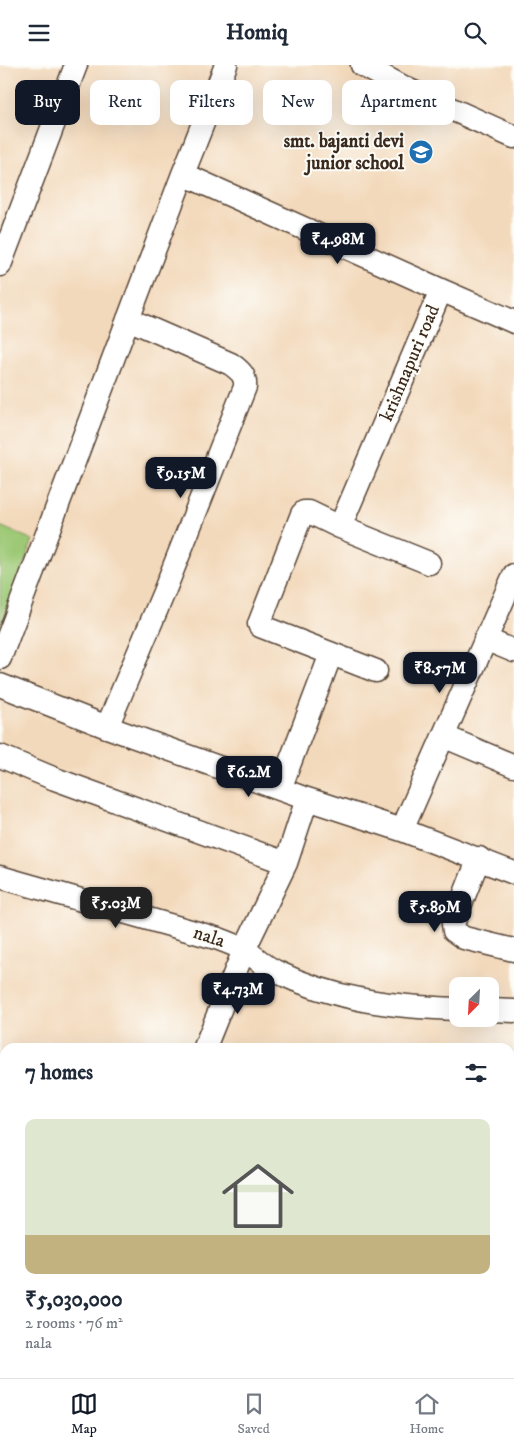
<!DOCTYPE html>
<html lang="en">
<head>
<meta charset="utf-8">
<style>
  body { margin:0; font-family:"IM FELL DW Pica",serif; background:#f6f6f7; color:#1f2937; height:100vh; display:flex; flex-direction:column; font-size:19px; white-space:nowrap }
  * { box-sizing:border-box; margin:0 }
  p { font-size:16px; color:#747a83 }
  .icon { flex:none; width:28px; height:28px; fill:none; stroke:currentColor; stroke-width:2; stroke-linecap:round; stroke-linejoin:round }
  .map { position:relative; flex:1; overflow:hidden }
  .sheet { position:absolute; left:0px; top:978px; width:515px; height:336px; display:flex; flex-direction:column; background:#fff; border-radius:15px 15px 0 0; box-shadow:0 5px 20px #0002 }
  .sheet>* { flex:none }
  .guide { position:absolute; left:15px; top:15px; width:485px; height:45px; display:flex; gap:10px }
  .needle { width:32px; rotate:204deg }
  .buttons { position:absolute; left:449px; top:912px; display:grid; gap:10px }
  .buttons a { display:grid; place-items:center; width:50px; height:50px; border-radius:10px; background:#fff; box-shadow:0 5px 20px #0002; font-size:25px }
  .price { position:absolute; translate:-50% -42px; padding:0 11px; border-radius:10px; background:#111827; color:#fff; font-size:16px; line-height:32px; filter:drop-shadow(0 1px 2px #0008) }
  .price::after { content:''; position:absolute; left:50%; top:30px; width:15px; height:11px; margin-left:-8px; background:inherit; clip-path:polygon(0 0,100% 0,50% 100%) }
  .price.selected { background:#222; color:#fff }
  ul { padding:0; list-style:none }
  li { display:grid; align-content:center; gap:10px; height:265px; padding:0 25px }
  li+li { border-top:1px solid #e0e1e3 }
  li span { display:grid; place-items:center; height:155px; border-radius:10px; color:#555 }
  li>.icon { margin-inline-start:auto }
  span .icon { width:90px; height:90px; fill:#fffc; stroke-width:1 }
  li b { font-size:21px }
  h2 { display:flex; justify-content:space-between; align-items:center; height:60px; padding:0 25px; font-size:21px }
  .chip { padding:0 18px; border-radius:10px; background:#fff; box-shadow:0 5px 20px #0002; font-size:18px; line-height:45px }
  .chip.selected { background:#111827; color:#fff }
  header { display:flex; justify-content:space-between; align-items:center; height:65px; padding:0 25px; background:#fff; font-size:22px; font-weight:800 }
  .dock { display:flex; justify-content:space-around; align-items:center; height:70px; border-top:1px solid #e0e1e3; background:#fff; font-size:14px; color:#747a83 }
  .dock a { display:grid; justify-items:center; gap:2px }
  .dock .selected { color:#111827 }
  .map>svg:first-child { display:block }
  .green { fill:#9dc976; stroke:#6c7a4a }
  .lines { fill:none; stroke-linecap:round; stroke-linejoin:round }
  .minor-casing { stroke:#574436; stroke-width:25 }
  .major-casing { stroke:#574436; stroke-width:30 }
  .minor { stroke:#fff; stroke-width:22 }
  .major { stroke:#fff; stroke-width:28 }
  .labels { text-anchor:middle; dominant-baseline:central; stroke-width:4; stroke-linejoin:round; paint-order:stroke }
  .poi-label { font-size:19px; font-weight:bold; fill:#3b2a1e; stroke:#fdfcf7; text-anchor:end }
  .street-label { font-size:19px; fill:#3b2a1e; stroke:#fdfcf7 }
</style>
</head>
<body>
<header><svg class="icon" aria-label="menu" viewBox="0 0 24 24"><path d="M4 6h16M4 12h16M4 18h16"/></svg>Homiq<svg class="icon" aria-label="search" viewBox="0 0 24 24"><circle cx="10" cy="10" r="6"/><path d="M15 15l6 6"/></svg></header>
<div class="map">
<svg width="514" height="1313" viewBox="0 0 514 1313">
  <rect width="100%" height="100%" fill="#fdfcf7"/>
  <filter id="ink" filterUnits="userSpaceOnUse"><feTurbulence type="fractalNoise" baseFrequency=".02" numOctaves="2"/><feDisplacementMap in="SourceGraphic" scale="10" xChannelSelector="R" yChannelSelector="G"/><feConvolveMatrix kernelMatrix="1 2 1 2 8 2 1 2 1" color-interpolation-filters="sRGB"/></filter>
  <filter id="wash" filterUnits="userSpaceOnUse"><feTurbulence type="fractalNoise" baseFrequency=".0096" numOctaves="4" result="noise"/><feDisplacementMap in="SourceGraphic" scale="20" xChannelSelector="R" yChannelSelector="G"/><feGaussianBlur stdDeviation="1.12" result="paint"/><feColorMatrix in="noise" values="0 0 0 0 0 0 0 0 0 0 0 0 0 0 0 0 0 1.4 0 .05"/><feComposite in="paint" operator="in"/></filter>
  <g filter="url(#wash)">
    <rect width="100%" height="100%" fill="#f3d9bb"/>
    <path class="green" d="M0 461 33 475 0 562Z"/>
  </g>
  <g filter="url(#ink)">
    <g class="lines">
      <defs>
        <path id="minor" d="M226 0 183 109 441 225 340 462
          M362 0 409 25 514 72
          M0 200 76 0
          M441 225 514 257
          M485 574 514 586
          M0 593 183 109
          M376 606 260 561 259 559 302 449 304 447H309L340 462 429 498
          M0 620 107 662 307 734 402 765 514 808
          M107 662 164 527 245 322C246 310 240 306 231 299L128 254
          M443 671 514 701
          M0 691 55 714 286 798
          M280 724 331 589
          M402 765 514 510
          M479 793 453 859 454 866 464 873 514 885
          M0 812 219 874C227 877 235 880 243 884 254 890 263 901 275 906 334 935 393 942 458 944
          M490 945 514 946
          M205 982 244 885 286 798 307 734
          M0 1133 5 1125
          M510 1169 514 1160
          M463 1309 469 1313
          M50 1313 53 1309
          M190 1313 192 1309
          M402 1313 406 1309"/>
        <path id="major" d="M0 1049 5 1050
          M510 1199 514 1200"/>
      </defs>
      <use href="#minor" class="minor-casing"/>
      <use href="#major" class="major-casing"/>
      <use href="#minor" class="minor"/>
      <use href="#major" class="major"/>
    </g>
  </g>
  <defs>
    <symbol id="school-disc" viewBox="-11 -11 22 22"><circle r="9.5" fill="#1f6fb2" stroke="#fdfcf7"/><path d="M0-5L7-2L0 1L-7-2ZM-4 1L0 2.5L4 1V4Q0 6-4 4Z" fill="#fff"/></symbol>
  </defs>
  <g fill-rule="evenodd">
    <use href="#school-disc" x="407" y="73" width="28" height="28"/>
  </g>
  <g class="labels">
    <g class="poi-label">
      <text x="404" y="76">smt. bajanti devi<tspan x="404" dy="22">junior school</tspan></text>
    </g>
    <g class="street-label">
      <text transform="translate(410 298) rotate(-67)">krishnapuri road</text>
      <text transform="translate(209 872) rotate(18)">nala</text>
    </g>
  </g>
</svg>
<div class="buttons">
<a><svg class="needle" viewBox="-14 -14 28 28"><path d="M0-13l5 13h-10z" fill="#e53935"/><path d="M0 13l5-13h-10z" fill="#747a83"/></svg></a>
</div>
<b class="price" style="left:338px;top:200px">₹4.98M</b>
<b class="price" style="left:181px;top:434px">₹9.15M</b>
<b class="price" style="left:440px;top:629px">₹8.57M</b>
<b class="price" style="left:249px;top:733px">₹6.2M</b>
<b class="price selected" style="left:116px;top:864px">₹5.03M</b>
<b class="price" style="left:435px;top:868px">₹5.89M</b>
<b class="price" style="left:238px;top:950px">₹4.73M</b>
<div class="guide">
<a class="chip selected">Buy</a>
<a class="chip">Rent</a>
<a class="chip">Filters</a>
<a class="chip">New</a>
<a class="chip">Apartment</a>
</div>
<section class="sheet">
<h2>7 homes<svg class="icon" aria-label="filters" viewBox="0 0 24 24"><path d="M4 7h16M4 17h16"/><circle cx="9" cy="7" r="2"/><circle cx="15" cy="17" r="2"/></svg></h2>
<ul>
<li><span style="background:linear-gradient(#dfe7d0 75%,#c2b280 0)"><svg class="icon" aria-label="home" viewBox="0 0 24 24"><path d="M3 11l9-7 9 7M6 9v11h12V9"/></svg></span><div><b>₹5,030,000</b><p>2 rooms · 76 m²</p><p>nala</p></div></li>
</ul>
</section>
</div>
<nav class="dock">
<a class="selected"><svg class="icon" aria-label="map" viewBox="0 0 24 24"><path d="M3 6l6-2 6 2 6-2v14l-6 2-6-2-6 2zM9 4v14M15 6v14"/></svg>Map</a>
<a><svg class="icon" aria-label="saved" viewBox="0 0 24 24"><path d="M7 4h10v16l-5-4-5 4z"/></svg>Saved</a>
<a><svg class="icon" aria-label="home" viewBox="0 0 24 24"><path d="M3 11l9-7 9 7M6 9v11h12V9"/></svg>Home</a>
</nav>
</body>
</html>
